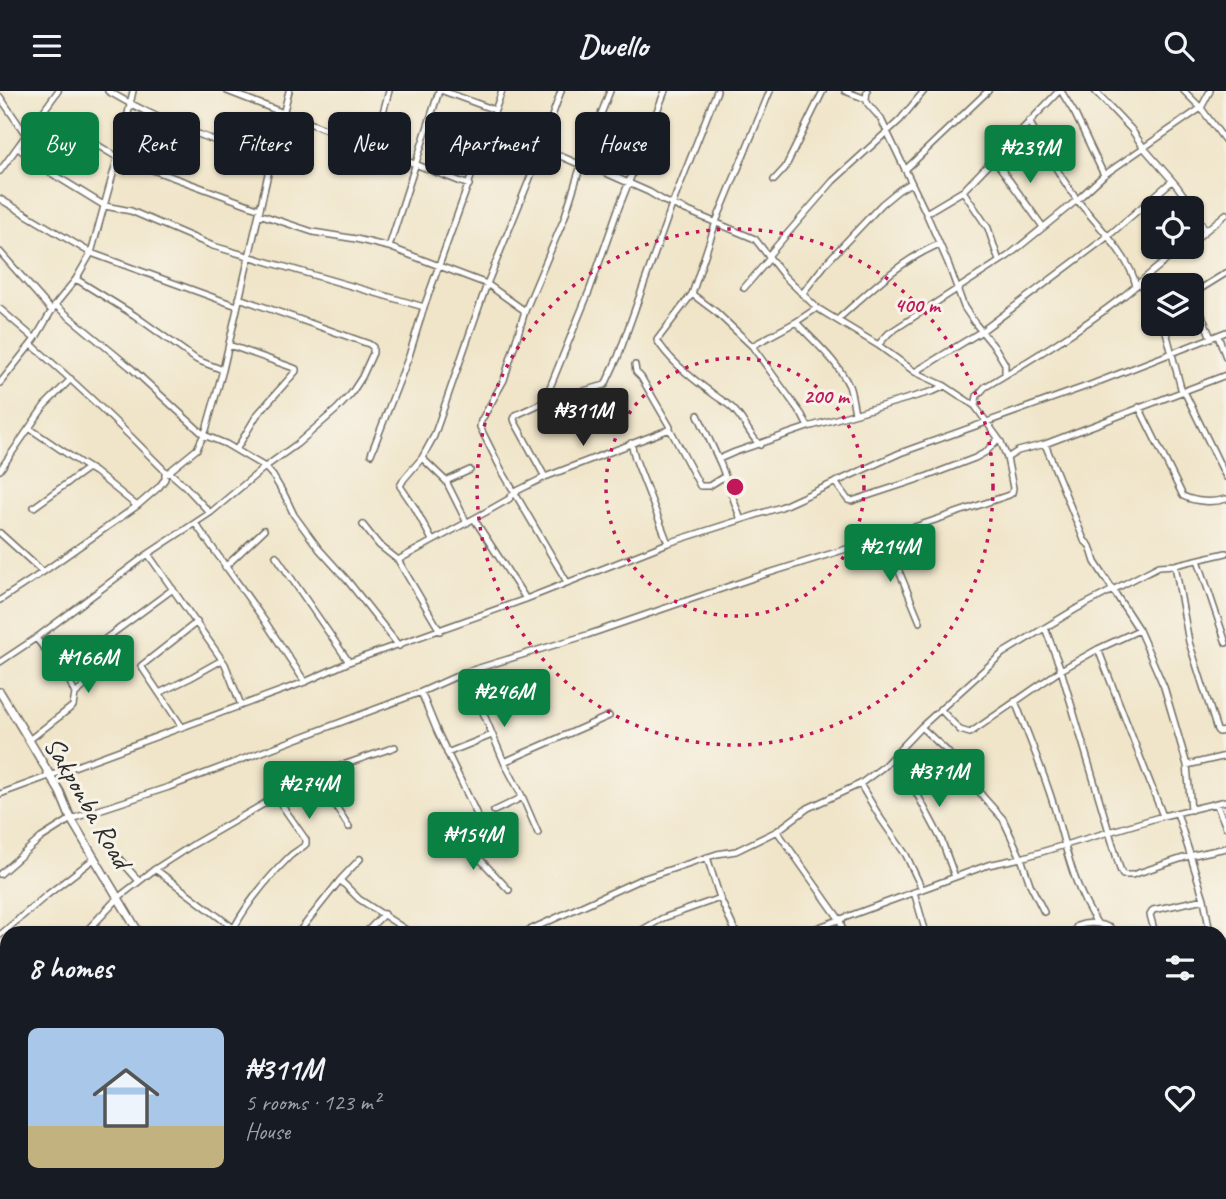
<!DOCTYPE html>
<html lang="en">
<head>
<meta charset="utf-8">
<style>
  body { margin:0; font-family:Caveat,sans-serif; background:#20242c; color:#f1f3f6; height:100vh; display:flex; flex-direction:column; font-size:26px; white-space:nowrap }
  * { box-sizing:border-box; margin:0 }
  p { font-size:23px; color:#9ea1a6 }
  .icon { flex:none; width:38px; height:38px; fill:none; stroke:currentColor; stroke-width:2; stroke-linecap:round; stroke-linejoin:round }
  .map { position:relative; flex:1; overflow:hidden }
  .drawer { position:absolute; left:0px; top:835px; width:1227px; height:275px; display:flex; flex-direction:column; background:#171b24; border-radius:21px 21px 0 0; box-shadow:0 2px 5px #0004 }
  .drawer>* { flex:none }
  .top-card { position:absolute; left:21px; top:21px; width:700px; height:63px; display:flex; gap:14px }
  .fabs { position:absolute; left:1141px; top:105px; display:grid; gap:14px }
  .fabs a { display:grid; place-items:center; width:63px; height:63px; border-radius:10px; background:#171b24; box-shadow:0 2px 5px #0004; font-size:35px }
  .price { position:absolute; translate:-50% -60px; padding:0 16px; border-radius:7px; background:#0b8043; color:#fff; font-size:23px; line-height:46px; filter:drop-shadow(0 2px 4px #0008) }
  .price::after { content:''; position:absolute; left:50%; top:42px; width:21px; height:16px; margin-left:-10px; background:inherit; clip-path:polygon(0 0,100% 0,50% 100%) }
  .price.on { background:#222; color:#fff }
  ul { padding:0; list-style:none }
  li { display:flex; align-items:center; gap:21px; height:175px; padding:0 28px }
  li span { display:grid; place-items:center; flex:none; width:196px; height:140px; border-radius:10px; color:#555 }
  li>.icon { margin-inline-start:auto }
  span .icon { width:84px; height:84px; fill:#fffc; stroke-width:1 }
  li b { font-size:30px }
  h2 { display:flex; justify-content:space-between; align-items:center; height:84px; padding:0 28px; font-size:30px }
  .chip { padding:0 24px; border-radius:10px; background:#171b24; box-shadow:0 2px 5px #0004; font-size:24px; line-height:63px }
  .chip.on { background:#0b8043; color:#fff }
  header { display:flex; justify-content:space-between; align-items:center; height:91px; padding:0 28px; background:#171b24; font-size:32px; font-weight:800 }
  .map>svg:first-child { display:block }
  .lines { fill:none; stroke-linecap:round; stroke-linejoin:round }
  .minor-casing { stroke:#706c62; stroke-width:8 }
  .tertiary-casing { stroke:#706c62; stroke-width:9 }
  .secondary-casing { stroke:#706c62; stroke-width:10 }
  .minor { stroke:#fff; stroke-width:5 }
  .tertiary { stroke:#fff; stroke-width:6 }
  .secondary { stroke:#fff; stroke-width:7 }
  .ring { fill:none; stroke:#c2185b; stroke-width:3.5; stroke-dasharray:3.5 7 }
  .labels { text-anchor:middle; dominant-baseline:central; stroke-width:6; stroke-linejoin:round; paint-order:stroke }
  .street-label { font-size:28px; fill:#2b2b2b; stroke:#f7f3e8 }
  .centre { fill:#c2185b; stroke:#f7f3e8; stroke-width:3.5 }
  .ring-label { font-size:21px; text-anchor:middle; font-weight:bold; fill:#c2185b; stroke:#f7f3e8; stroke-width:6; stroke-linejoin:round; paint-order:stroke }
</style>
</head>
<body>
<header><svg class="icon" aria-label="menu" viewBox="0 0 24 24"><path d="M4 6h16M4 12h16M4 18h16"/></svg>Dwello<svg class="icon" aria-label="search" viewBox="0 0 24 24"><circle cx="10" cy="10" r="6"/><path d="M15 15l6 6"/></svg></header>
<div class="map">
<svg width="1226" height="1108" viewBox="0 0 1226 1108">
  <rect width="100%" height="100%" fill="#f7f3e8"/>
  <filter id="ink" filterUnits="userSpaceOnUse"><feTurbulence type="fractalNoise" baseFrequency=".0143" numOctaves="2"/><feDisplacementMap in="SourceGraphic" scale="14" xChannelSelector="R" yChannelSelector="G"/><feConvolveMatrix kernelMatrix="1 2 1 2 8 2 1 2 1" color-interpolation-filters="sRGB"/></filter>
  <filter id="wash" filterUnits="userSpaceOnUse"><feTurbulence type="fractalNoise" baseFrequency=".00686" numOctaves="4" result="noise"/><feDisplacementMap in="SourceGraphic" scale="28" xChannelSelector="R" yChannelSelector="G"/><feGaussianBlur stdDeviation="1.57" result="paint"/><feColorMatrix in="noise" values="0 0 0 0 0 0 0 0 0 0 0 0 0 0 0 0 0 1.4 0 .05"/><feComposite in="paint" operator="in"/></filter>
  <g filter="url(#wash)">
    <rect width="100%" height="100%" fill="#f0e5c9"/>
  </g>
  <g filter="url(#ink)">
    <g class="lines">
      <defs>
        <path id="minor" d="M108 0C160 31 215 50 272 70
          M227 0 469 94
          M443 0 495 19
          M845 0 866 8
          M867 0 866 8 868 13 881 28 926 122 948 172 964 216 974 231 996 258 1005 273V284
          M1061 0 1075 23 1104 84
          M1095 0 1131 38 1144 57 1177 95 1190 113 1205 139
          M1184 0 1201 17 1226 51
          M0 6 26 44
          M43 21 117 66 260 118
          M1029 30C1044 57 1059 85 1078 110 1096 132 1131 167 1136 195
          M18 57 43 77 105 115 131 120 213 155 424 216
          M373 57 389 0
          M994 68 1043 136
          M905 79 988 0
          M0 80 58 0
          M774 89 785 77 823 0
          M963 100 988 137 999 170
          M0 108 91 162 237 215
          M926 122 963 100 1059 0
          M259 123 313 141 356 148 389 156 487 193 525 220
          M1192 151 1226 123
          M389 156 439 0
          M0 161 52 220
          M768 165 833 90 900 29 924 0
          M76 188 134 224 197 269 223 279
          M1140 192 1153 210
          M744 197 770 167
          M692 203 716 221 752 255 802 324 808 336
          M802 203 827 171 882 113 899 99 911 92
          M55 214 130 276 204 344 226 353 265 376 273 385 285 405 294 424 319 458 347 489 399 555
          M0 218 35 248
          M837 229C871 199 898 171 939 153
          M796 231C815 252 836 268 849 295 852 303 853 313 855 322
          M1164 233 1182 301
          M1218 245 1226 266
          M1211 247 1194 204 1197 200 1226 182
          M31 253C78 294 122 336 165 380V384
          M229 254 291 276 296 278V280L257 324 236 359
          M878 254 889 242 1008 165 1077 109 1104 84 1201 17 1210 0
          M752 255 796 231 817 217
          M915 281 982 240 1107 146 1172 90
          M0 292 35 248 55 214 76 188 91 162 121 54 133 0
          M1184 300 1226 386
          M544 311 590 198 617 121 665 0
          M975 315 977 305 985 296C1032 268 1078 240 1121 207 1143 190 1162 170 1185 156
          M1139 316 1183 405C1195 411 1213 412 1226 408
          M698 324 721 374 741 429
          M29 337 82 373 95 381 137 415
          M670 338 700 395H709L725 385
          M631 352 635 367 668 452
          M1045 353 1084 449 1090 455 1095 471 1139 539 1164 596 1187 674 1191 719
          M760 354C748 343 743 325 730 315 724 310 718 307 712 302 694 289 668 268 657 249L692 203 716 131 770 0
          M371 363 409 265 424 216 502 0
          M422 367 446 390 467 432
          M1007 367 1018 360 1045 353 1226 284
          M719 368 735 361 808 336 934 300 945 295
          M0 379 45 314 71 288
          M169 381 185 395 210 422
          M545 386 515 331 514 328 516 324 544 311 605 294 618 266 672 114 717 0
          M446 390 470 379
          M835 391 848 409 852 410 928 385 975 367 986 361 998 348
          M34 416 88 377
          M474 428 526 508
          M195 432 264 529 305 591
          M363 434 379 454 398 469 440 540
          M0 442 43 481
          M885 446 920 531
          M432 449 415 417 400 395 404 388 422 367 434 345 487 193 530 87 561 0
          M148 463 225 573 241 614
          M276 465 349 571
          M398 469 486 421 509 408 515 401 545 386 670 338V336L641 286 636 281 635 274
          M1198 469 1226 552
          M1175 474 1189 551 1217 639 1219 641 1226 640
          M225 476 264 439
          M567 491 502 380 480 336 481 330 504 289 525 220 564 128 581 74 610 0
          M0 509 43 481 137 415 159 396 165 388V384L197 358 206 339 223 279 268 83 289 0
          M1045 537 1061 579 1121 781 1123 784H1132L1189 765 1226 757
          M1098 558 1163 725
          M0 571 36 547 148 463 210 422 265 376 297 353 337 318 351 303 362 286 373 262V256L369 253 239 207
          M466 581 504 671 522 705 538 742
          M421 601 437 640 479 728 477 732 463 743V750L509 799
          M159 602 190 587 222 569
          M75 603 94 587 84 573 83 567 97 554 173 498
          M1015 610C1028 644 1042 677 1053 712 1065 752 1073 796 1097 832
          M940 618 960 639 970 642 1061 579 1098 558 1139 539
          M182 636 141 575 197 531
          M921 636 947 660 985 708 1003 728 1021 767 1030 793 1044 821
          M29 649 73 615 75 603 70 591 36 547
          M447 662 492 644
          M893 666 916 701 941 748 955 786
          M504 671 609 625
          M1187 674 1226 665
          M316 684 349 736
          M860 693 881 728 906 764 922 798
          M0 703 305 591 349 571 526 508 668 452 781 416 900 362 1090 294 1226 241
          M1216 712 1226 736
          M494 720 517 709 522 705
          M1177 722 1204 808 1210 842
          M777 740 840 829 843 842
          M115 763 139 790
          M707 766 720 807 736 842
          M155 778 194 753 290 698 337 676 395 656
          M0 783 41 747 71 728 169 696 421 601 466 581 587 544 753 487 885 446 1009 404 1012 402 1013 397 1007 367 1001 351 975 315 945 295 915 281 878 254 817 217 784 185 755 148 664 110 649 101 606 82 581 74 489 34
          M340 789 359 808 411 842
          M914 801 926 842
          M119 806 155 778 240 842
          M234 837C248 811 268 787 289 766 294 761 301 758 306 753V749L276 706
          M298 842 340 789 360 768
          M365 842 384 823
          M523 842 639 789 717 763 736 760 777 740 808 717 860 693 883 676 921 636 1003 562 1076 518 1159 475 1175 474 1226 462
          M637 842 663 827 720 807
          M803 842 988 774 1021 767 1163 725 1226 710
          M1073 842 1077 835C1090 830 1107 832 1116 842
          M1155 842 1150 824 1153 819 1204 808
          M0 844 47 804 95 767
          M1220 851 1226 849
          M0 864 7 870
          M1220 886 1226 926
          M0 968 7 975
          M1220 1001 1226 1000
          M0 1025 7 1018
          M0 1030 7 1039
          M59 1102 64 1108
          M123 1102 128 1108
          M192 1102 198 1108
          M373 1102 377 1108
          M422 1102 425 1108
          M467 1102 468 1108
          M519 1102 520 1108
          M575 1102V1108
          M640 1102 642 1108
          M686 1102 688 1108
          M735 1102 737 1108
          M777 1102 778 1108
          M822 1102 824 1108
          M870 1102 871 1108
          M914 1102 915 1108
          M964 1102 965 1108
          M1011 1102 1012 1108
          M1068 1102 1072 1108
          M1113 1102 1115 1108
          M1162 1102 1164 1108
          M1195 1102 1196 1108
          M0 1104 4 1108
          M50 1108 55 1102
          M332 1108 343 1102
          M580 1108 599 1102"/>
        <path id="tertiary" d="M85 842 119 806
          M0 930 7 923"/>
        <path id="secondary" d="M0 601 29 649 60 701 71 728 139 842
          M288 1102 291 1108"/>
      </defs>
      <use href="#minor" class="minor-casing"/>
      <use href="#tertiary" class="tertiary-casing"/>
      <use href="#secondary" class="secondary-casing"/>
      <use href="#minor" class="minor"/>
      <use href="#tertiary" class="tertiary"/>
      <use href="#secondary" class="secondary"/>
    </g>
  </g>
  <g class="ring">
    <circle cx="735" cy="396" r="129"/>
    <circle cx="735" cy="396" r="258"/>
  </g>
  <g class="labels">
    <g class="street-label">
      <text transform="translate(88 711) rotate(60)">Sakponba Road</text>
    </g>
  </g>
  <circle cx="735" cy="396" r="10" class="centre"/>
  <g class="ring-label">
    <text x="917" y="221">400 m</text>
    <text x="826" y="312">200 m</text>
  </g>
</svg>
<div class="fabs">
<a><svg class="icon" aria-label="locate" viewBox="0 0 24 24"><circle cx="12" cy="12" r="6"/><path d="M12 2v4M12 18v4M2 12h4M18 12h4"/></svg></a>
<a><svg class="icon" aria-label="layers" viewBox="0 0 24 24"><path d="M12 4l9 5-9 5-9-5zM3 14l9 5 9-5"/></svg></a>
</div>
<b class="price" style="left:1030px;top:94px">₦239M</b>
<b class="price on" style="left:583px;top:357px">₦311M</b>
<b class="price" style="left:890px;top:493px">₦214M</b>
<b class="price" style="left:88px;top:604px">₦166M</b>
<b class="price" style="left:504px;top:638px">₦246M</b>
<b class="price" style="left:939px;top:718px">₦371M</b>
<b class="price" style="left:309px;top:730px">₦274M</b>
<b class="price" style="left:473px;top:781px">₦154M</b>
<div class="top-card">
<a class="chip on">Buy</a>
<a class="chip">Rent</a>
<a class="chip">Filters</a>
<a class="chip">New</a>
<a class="chip">Apartment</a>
<a class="chip">House</a>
</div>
<section class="drawer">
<h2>8 homes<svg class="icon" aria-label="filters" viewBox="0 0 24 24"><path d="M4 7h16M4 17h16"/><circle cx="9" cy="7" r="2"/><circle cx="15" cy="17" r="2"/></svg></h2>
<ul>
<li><span style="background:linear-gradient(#a9c7e8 70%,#c2b280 0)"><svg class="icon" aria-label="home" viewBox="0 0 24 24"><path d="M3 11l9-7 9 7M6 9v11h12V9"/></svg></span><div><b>₦311M</b><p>5 rooms · 123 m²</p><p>House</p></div><svg class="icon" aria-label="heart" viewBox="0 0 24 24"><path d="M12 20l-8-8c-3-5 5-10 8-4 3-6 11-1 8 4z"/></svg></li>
</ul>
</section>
</div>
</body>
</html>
